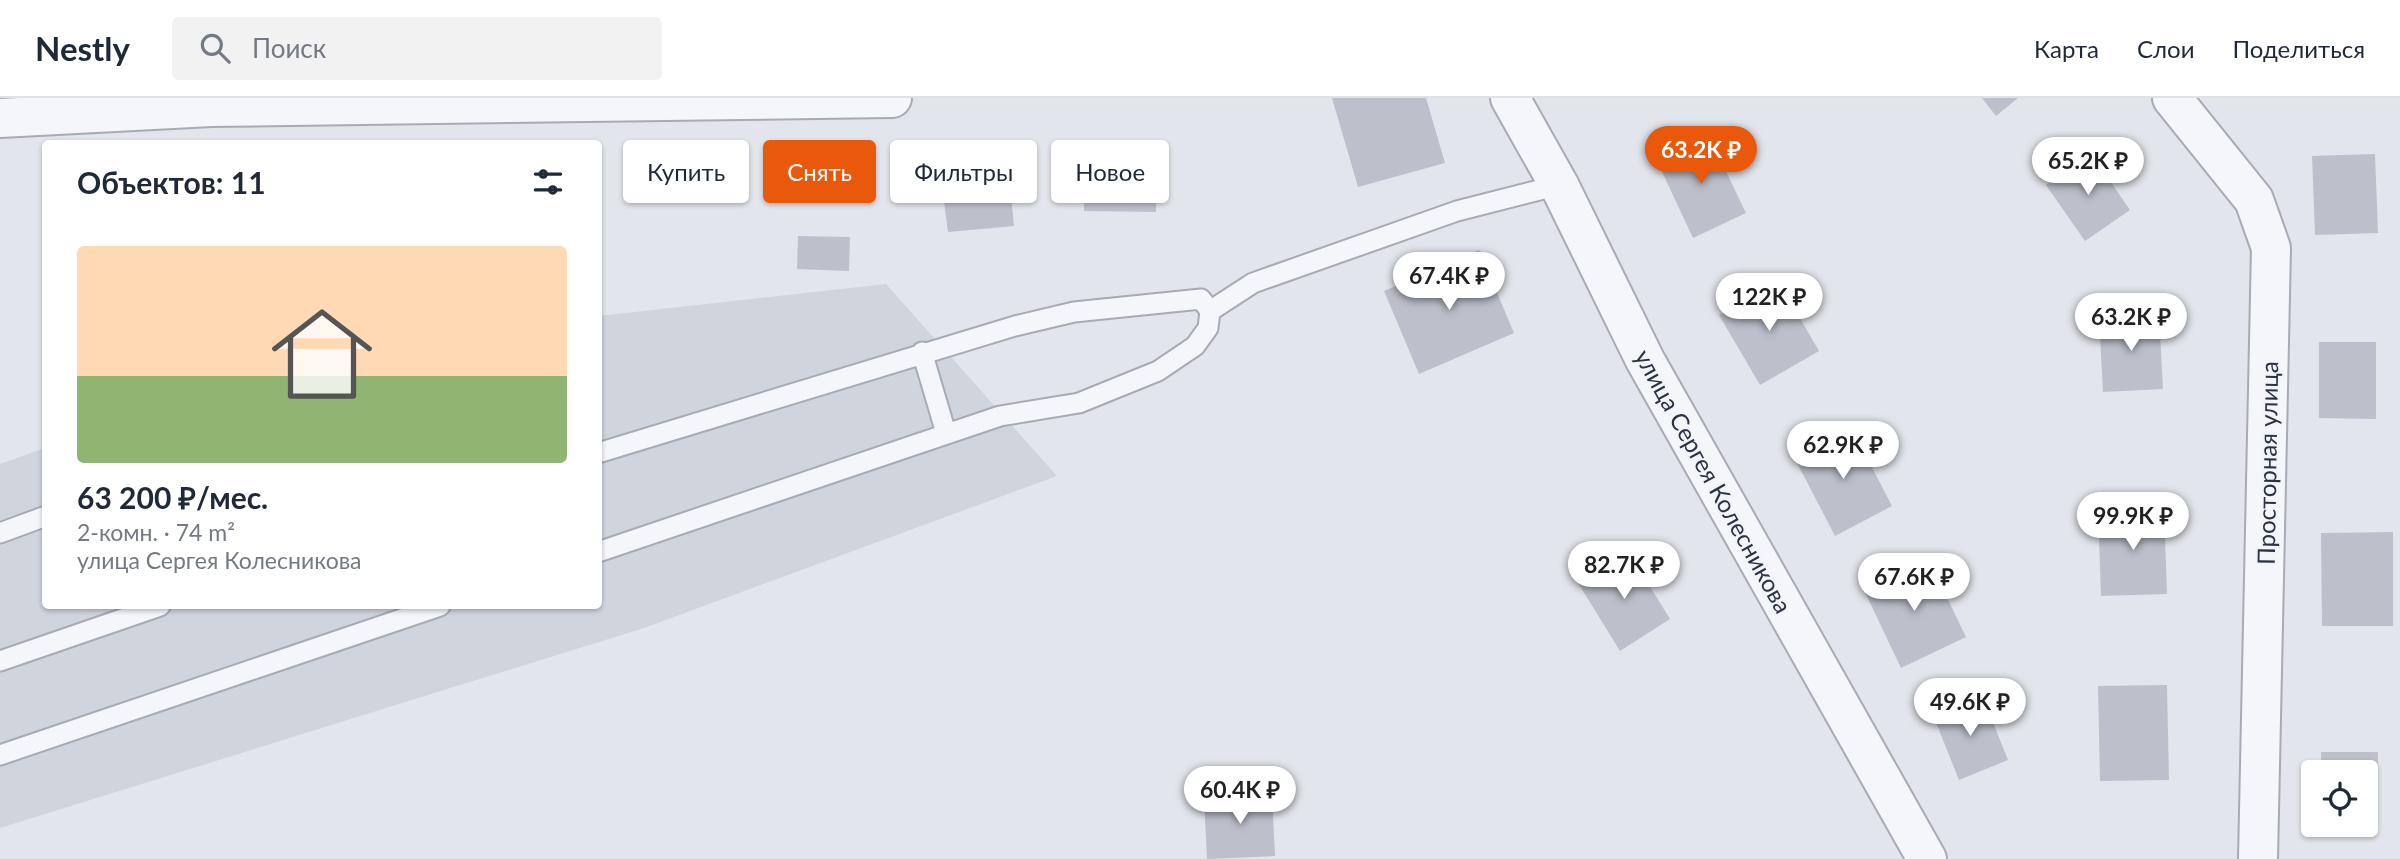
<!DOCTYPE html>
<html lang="ru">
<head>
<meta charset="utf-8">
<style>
  body { margin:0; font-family:Lato,sans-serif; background:#f2f2f3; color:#1f2937; height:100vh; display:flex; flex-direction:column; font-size:26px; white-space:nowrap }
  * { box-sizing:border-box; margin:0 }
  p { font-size:23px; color:#747a83 }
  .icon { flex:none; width:38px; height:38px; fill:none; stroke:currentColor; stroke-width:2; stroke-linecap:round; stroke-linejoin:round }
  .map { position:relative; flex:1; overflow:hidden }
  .panel { position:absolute; left:42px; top:42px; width:560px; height:469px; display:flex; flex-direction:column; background:#fff; border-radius:7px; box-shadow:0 2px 5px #0004 }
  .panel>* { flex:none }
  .top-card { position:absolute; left:623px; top:42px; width:665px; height:63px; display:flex; gap:14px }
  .controls { position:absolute; left:2301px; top:662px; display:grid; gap:14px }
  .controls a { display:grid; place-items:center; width:77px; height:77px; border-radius:7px; background:#fff; box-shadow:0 2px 5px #0004; font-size:35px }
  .price { position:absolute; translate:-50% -60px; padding:0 16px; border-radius:24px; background:#fff; color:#222; font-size:23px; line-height:46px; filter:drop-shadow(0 2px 4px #0008) }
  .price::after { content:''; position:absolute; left:50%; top:42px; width:21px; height:16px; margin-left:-10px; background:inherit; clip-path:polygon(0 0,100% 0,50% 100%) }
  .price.active { background:#ea580c; color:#fff }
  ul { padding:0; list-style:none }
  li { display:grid; align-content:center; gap:14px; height:371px; padding:0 35px }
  li span { display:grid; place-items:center; height:217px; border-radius:7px; color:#555 }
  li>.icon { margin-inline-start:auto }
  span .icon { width:126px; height:126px; fill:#fffc; stroke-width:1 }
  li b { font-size:30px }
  h2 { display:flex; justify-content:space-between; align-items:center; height:84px; padding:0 35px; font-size:30px }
  .pill { padding:0 24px; border-radius:7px; background:#fff; box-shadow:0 2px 5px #0004; font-size:24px; line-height:63px }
  .pill.active { background:#ea580c; color:#fff }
  header { display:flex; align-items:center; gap:42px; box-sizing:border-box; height:98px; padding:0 35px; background:#fff; border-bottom:2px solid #e0e1e3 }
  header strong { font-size:33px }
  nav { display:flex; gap:38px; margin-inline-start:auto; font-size:24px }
  .search { width:490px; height:63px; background:#f2f2f3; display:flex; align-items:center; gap:18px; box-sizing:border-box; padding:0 24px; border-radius:7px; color:#747a83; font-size:26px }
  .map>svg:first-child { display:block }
  .built { fill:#d0d4dd }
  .building { fill:#bdc0cb }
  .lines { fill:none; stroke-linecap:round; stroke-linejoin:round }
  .service-casing { stroke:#a7abb5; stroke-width:23 }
  .minor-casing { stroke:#a7abb5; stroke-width:42 }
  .tertiary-casing { stroke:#a7abb5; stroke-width:42 }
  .service { stroke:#f5f6f9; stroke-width:19 }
  .minor { stroke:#f5f6f9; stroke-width:38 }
  .tertiary { stroke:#f5f6f9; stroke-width:38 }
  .labels { text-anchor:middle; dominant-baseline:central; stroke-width:5; stroke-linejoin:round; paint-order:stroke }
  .street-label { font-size:24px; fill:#2a3143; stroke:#f2f4f8 }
</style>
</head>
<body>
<header>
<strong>Nestly</strong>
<div class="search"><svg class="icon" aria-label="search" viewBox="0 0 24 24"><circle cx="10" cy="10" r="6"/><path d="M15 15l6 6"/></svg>Поиск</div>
<nav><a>Карта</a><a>Слои</a><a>Поделиться</a></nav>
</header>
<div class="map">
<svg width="2400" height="761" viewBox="0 0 2400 761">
  <rect width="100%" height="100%" fill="#e2e5eb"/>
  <path class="built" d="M886 186 1057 378 644 530 0 730V366L45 350 46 508H598L599 218Z"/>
  <path class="building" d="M1332 0H1426L1445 65 1358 89Z
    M1982 0H2018L1996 18Z
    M1708 36 1746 115 1693 140 1656 61Z
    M1085 42 1157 43 1156 114 1084 113Z
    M1006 46 1014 128 948 134 942 88 956 82 953 52Z
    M686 54 687 101 639 102 637 56Z
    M2091 55 2130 112 2085 143 2046 87Z
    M2375 56 2378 135 2315 137 2312 58Z
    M798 138 850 139 849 173 797 171Z
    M1479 152 1514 235 1419 276 1384 193Z
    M1778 182 1819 253 1760 287 1719 217Z
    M2159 216 2163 291 2103 294 2099 219Z
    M2319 244H2376V321L2319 320Z
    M1851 329 1892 408 1835 438 1794 359Z
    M2164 410 2167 496 2101 498 2098 412Z
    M2393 434V528H2322L2321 435Z
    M1628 453 1670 521 1620 553 1578 485Z
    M1928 460 1966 539 1901 570 1863 490Z
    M2167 587 2169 682 2100 683 2098 588Z
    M1982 597 2008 662 1959 682 1933 617Z
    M2321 654H2378L2377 714H2366V674H2321Z
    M1272 696 1275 758 1207 761 1204 699Z"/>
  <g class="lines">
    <defs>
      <path id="service" d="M922 254 946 335
        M598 355 1015 228 1074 214 1201 201 1210 213 1253 185 1457 113 1559 87
        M0 435 46 418
        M598 454 1000 318 1079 305 1158 273 1195 248 1208 230 1210 213
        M0 563 160 508
        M0 657 440 508"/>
      <path id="minor" d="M2172 0 2254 102 2271 150 2258 761
        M0 20 211 9 892 0"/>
      <path id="tertiary" d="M1510 0 1559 87 1645 262 1927 761"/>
    </defs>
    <use href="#service" class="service-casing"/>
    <use href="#minor" class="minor-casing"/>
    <use href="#tertiary" class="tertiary-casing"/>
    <use href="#service" class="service"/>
    <use href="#minor" class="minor"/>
    <use href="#tertiary" class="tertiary"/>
  </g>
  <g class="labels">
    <g class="street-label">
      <text transform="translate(2267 365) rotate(-89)">Просторная улица</text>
      <text transform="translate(1714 383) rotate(61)">улица Сергея Колесникова</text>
    </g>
  </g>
</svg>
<div class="controls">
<a><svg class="icon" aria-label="locate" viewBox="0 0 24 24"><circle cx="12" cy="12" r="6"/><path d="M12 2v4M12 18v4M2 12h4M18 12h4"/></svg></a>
</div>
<b class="price active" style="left:1701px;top:88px">63.2K ₽</b>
<b class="price" style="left:2088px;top:99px">65.2K ₽</b>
<b class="price" style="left:1449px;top:214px">67.4K ₽</b>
<b class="price" style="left:1769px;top:235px">122K ₽</b>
<b class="price" style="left:2131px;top:255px">63.2K ₽</b>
<b class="price" style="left:1843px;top:383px">62.9K ₽</b>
<b class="price" style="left:2133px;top:454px">99.9K ₽</b>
<b class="price" style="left:1624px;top:503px">82.7K ₽</b>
<b class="price" style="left:1914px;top:515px">67.6K ₽</b>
<b class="price" style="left:1970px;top:640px">49.6K ₽</b>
<b class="price" style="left:1240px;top:728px">60.4K ₽</b>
<div class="top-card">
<a class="pill">Купить</a>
<a class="pill active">Снять</a>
<a class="pill">Фильтры</a>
<a class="pill">Новое</a>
</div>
<section class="panel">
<h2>Объектов: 11<svg class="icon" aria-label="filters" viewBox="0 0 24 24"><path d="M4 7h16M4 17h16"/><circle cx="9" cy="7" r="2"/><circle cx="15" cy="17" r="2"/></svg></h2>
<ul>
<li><span style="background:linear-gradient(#ffd9b3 60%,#8fb573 0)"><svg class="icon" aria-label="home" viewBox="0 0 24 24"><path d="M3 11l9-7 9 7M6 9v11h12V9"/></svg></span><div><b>63 200 ₽/мес.</b><p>2-комн. · 74 m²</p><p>улица Сергея Колесникова</p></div></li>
</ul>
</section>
</div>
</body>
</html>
